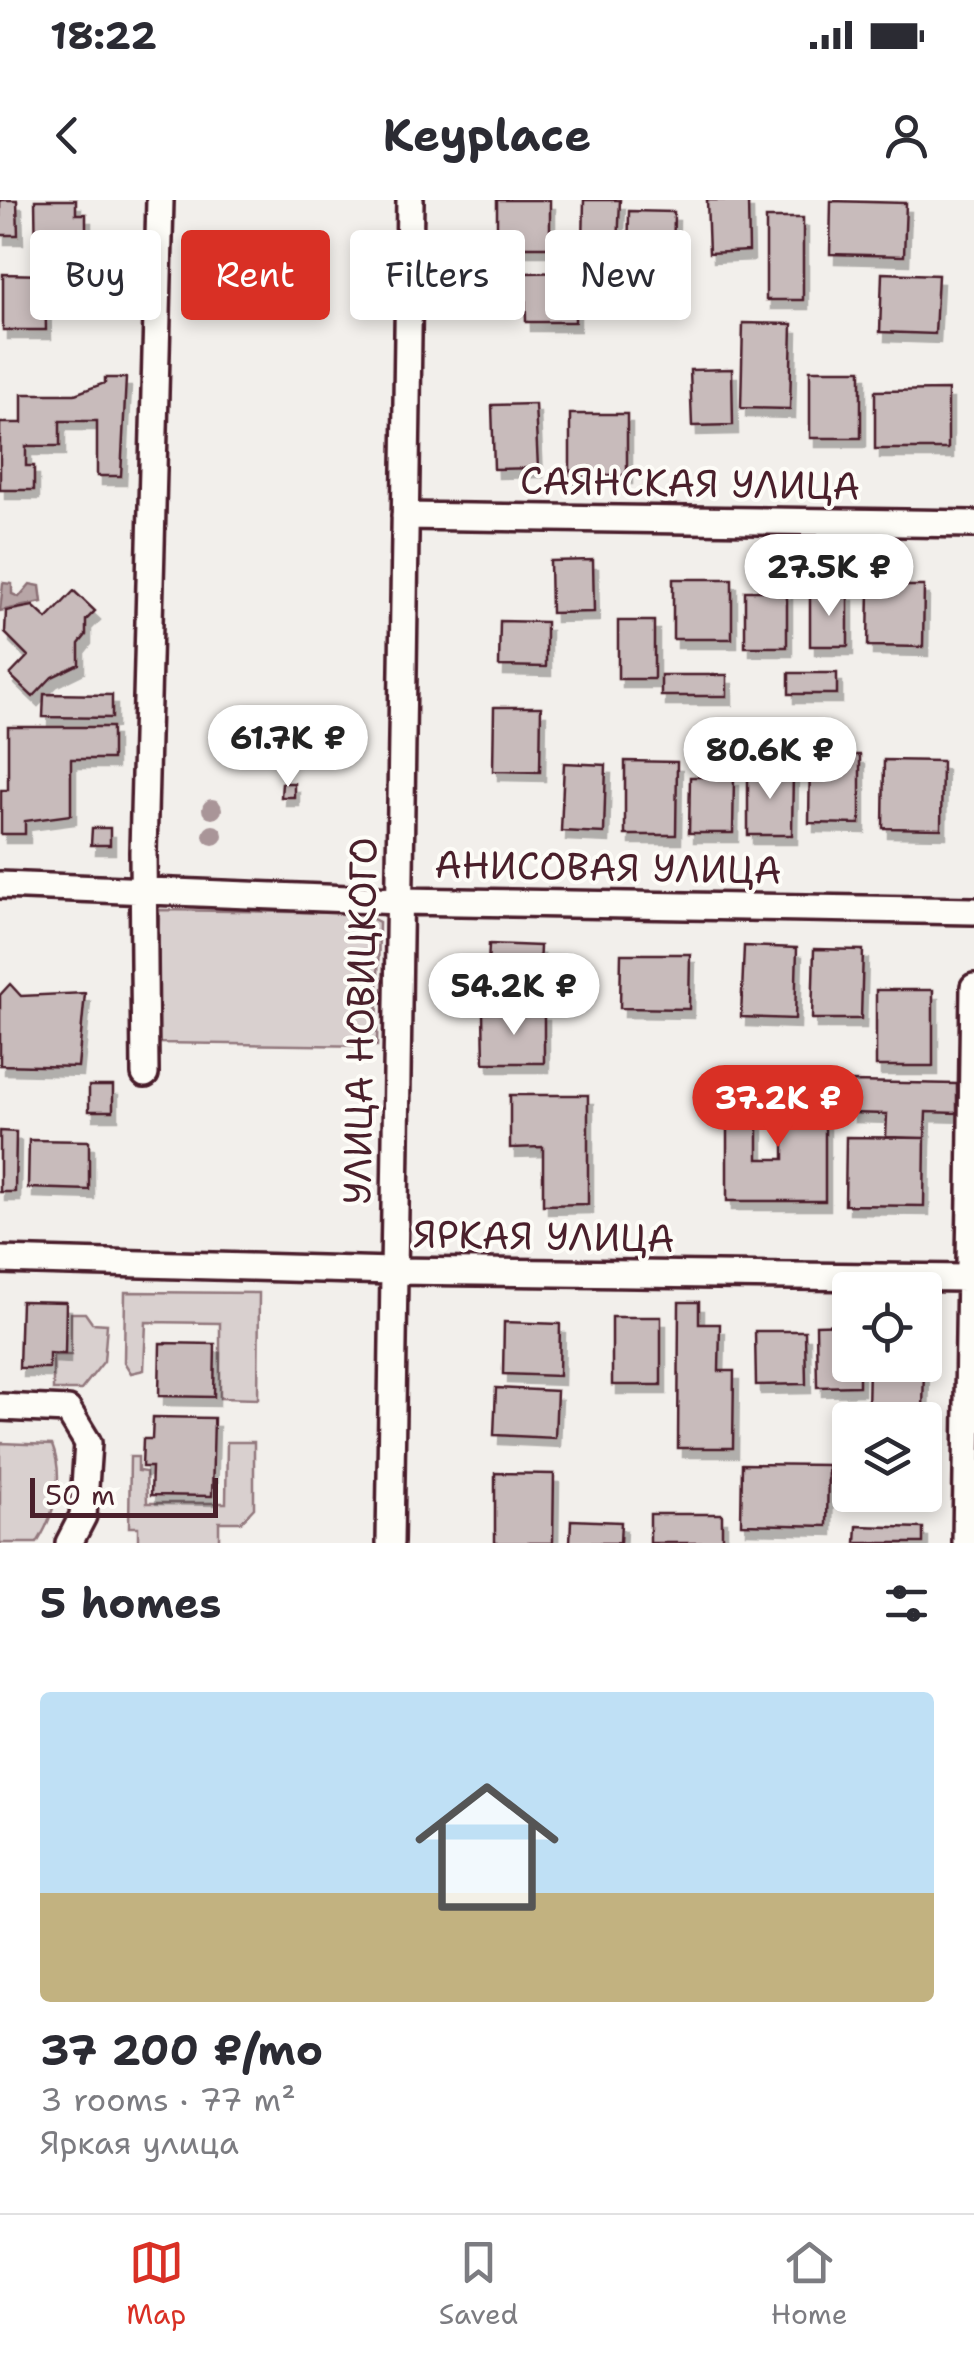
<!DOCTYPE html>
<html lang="en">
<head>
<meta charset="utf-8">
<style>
  body { margin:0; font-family:"Shantell Sans",sans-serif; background:#f2f2f3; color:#2b2b33; height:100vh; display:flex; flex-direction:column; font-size:38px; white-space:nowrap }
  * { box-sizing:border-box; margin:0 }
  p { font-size:32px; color:#7c7c81 }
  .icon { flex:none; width:55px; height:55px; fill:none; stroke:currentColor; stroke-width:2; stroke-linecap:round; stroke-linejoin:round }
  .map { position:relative; height:1343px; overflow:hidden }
  .panel { display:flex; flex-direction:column; background:#fff; flex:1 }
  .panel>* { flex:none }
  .guide { position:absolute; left:30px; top:30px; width:915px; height:90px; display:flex; gap:20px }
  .tools { position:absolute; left:832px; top:1072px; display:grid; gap:20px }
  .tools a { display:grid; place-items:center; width:110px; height:110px; border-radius:10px; background:#fff; box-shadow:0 5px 15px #0003; font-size:50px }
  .scale { position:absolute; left:30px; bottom:25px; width:188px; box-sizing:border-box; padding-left:10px; border:5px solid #4a1f2b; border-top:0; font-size:28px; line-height:35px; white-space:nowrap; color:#4a1f2b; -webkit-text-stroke:8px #fdfcf7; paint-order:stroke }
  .price { position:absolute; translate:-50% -85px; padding:0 22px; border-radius:35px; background:#fff; color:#222; font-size:32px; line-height:65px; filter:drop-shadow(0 2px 5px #0008) }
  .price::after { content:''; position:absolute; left:50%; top:60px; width:30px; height:22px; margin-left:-15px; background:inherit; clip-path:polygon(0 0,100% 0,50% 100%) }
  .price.selected { background:#d93025; color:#fff }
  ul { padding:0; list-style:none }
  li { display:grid; align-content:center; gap:20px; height:530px; padding:0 40px }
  li span { display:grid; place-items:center; height:310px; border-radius:10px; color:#555 }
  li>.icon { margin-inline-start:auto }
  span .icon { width:180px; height:180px; fill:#fffc; stroke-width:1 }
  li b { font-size:42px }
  h2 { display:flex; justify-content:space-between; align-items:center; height:120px; padding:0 40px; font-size:42px }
  .chip { padding:0 35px; border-radius:10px; background:#fff; box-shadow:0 5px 15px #0003; font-size:35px; line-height:90px }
  .chip.selected { background:#d93025; color:#fff }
  .status { display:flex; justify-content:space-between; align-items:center; height:70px; padding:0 50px; background:#fff; direction:ltr }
  .status svg { height:28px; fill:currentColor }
  header { display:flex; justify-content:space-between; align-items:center; height:130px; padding:0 40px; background:#fff; font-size:45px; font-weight:700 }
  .tab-bar { display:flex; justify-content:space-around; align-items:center; height:140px; border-top:2px solid #e1e1e2; background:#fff; font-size:28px; color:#7c7c81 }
  .tab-bar a { display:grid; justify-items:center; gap:5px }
  .tab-bar .selected { color:#d93025 }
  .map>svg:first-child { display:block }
  .green { fill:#d9d0cf; stroke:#92787d; stroke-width:2.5 }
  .water { fill:#b7a5a6; stroke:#8b6f75; stroke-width:2.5 }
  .building { fill:#c8bbbb; stroke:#4a1f2b; stroke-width:2.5; filter:url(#shadow) }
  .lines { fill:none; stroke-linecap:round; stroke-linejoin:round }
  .minor-casing { stroke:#4a1f2b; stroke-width:32 }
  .minor { stroke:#fdfcf7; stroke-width:25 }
  .tree { fill:#a99598 }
  .labels { text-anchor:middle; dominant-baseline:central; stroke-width:8; stroke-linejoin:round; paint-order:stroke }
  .street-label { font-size:38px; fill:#4a1f2b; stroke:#fdfcf7 }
</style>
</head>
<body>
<div class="status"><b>18:22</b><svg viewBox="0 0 49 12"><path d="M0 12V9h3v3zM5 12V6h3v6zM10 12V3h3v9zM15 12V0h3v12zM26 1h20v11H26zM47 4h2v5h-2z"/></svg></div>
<header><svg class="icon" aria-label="back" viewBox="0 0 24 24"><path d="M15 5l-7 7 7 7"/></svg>Keyplace<svg class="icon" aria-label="person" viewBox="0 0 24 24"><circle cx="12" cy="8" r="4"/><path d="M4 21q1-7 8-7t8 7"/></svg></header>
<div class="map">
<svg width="974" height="1343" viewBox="0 0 974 1343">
  <defs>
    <filter id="shadow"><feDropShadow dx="5" dy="9" stdDeviation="0" flood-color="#0004"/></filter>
  </defs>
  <rect width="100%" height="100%" fill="#f2efeb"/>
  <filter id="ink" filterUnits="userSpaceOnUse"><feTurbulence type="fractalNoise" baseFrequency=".01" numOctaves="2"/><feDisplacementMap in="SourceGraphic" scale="20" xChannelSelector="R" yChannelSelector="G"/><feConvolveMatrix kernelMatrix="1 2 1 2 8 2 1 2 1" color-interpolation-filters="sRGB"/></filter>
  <g filter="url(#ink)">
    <path class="green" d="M159 710 361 713 379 722 377 846 157 843Z
      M125 1092 259 1093 258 1199 220 1198V1123L146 1122 144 1170 131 1173 124 1162Z
      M71 1113H85L92 1123 107 1124 104 1161 81 1190H53V1155H71Z
      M227 1242H254V1308L241 1322H219V1343H138V1327H129L130 1257H138V1271L146 1272 147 1303H226Z
      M0 1243 52 1245C65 1278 55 1314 37 1343H0Z"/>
    <path class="water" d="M3 383 12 384V394L19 397 30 384 40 386 42 402 0 411Z"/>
    <path class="building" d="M0 0H17L18 35H0Z
      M35 0H76V14H86V60L36 61Z
      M497 0H550V47H497Z
      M584 0H620L618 47 583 46Z
      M707 0H748L749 51 709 53Z
      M831 1 906 3 904 56 830 54Z
      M629 11 674 12 673 72 628 71Z
      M766 18H803V100H766Z
      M94 33H126L127 74H95Z
      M575 72V122H526L525 73Z
      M882 73 938 75 935 134 880 132Z
      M3 74 45 75 46 130H3Z
      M743 123 792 124 790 209 741 208Z
      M732 169 733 225 692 226 690 170Z
      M810 170H861V238H810Z
      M105 178H126L121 276H97V221H60V246H26V266H34V290H0V223H22V194H75L105 183Z
      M948 190V249H875V191Z
      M535 204 538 268 494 269 492 205Z
      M570 214H627V275H570Z
      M593 360 594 412 551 413 550 361Z
      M673 379H732V439H673Z
      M869 386H924L923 447 868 446Z
      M74 391 95 411 86 420V435L79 444V464L52 477 33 497 10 475 28 456 5 433 6 411 33 406 47 419Z
      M745 391H787V447H745Z
      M810 392H848V446H810Z
      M500 421 546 422V467L499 466Z
      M618 421H654V479H618Z
      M789 473H837V494H789Z
      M661 475H727V496H661Z
      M44 494 112 495V518L43 517Z
      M494 507H541L540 572 493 571Z
      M8 527H112V559H71V615L25 621V634H1V590H8Z
      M810 555H860V624L809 623Z
      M884 560 942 561 941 629 883 628Z
      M625 561 677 562 676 635H625Z
      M564 563 606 565 604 633 561 631Z
      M748 570H793L792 635H748Z
      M690 577H734L733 633H689Z
      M282 583H294V597H281Z
      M92 628H110V645H91Z
      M489 744 540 746 538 793 487 791Z
      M744 746 797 748 795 819 741 817Z
      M814 749 863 750 861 819H812Z
      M621 754H690L689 809 620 808Z
      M10 784 21 796 85 793 78 867 0 865V795Z
      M876 790H933V866H876Z
      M544 812V863H484L483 813Z
      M851 882 957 884V913L926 912 925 938 886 937 887 914 850 913Z
      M89 886H113V911H89Z
      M784 888H825V1001H727V896H758V959H784Z
      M510 895H588V1004L543 1005V947L510 948Z
      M0 931 16 932 15 992H0Z
      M846 937 925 938 924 1006 845 1005Z
      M29 940 89 941V990L28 988Z
      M21 1101 66 1102 65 1154 49 1153V1168H19Z
      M679 1102H699V1124H720L719 1171H734L733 1248H678Z
      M612 1117H661V1185H612Z
      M504 1122 560 1124 559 1176 503 1174Z
      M850 1124V1165H859V1186L817 1187 816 1125Z
      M755 1131H805L806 1184 756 1185Z
      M160 1143 215 1144 214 1197 159 1196Z
      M869 1165H924L923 1213 868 1212Z
      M496 1188 557 1191 555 1238 494 1235Z
      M153 1217 214 1218 212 1296 151 1295 152 1267H142L143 1239H152Z
      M742 1264 828 1265 827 1326 741 1324Z
      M495 1273 554 1274 553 1343H495Z
      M650 1314H722V1343H650Z
      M571 1320 621 1322 620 1343H570Z
      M857 1326 923 1328V1343H856Z"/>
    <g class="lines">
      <defs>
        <path id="minor" d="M405 316 974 324
          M0 685 400 701 974 711
          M145 874 143 652 160 0
          M0 1060 392 1071 966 1078
          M0 1207 68 1210 88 1243 83 1316 69 1343
          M390 1343 410 0
          M966 1343 974 787"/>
      </defs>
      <use href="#minor" class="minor-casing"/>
      <use href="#minor" class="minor"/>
    </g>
    <g class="tree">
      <circle cx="212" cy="609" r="10"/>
      <circle cx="213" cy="635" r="10"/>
    </g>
  </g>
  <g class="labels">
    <g class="street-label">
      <text transform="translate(690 283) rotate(1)">САЯНСКАЯ УЛИЦА</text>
      <text transform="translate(608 667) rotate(1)">АНИСОВАЯ УЛИЦА</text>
      <text transform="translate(360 821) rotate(-89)">УЛИЦА НОВИЦКОГО</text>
      <text transform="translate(544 1036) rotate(1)">ЯРКАЯ УЛИЦА</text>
    </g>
  </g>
</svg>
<div class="tools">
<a><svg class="icon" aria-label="locate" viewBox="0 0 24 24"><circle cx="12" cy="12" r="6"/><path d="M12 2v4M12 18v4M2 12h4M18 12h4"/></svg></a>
<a><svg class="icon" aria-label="layers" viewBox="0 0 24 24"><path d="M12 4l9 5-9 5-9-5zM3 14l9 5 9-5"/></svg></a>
</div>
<div class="scale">50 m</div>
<b class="price" style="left:829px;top:419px">27.5K ₽</b>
<b class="price" style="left:288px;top:590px">61.7K ₽</b>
<b class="price" style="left:770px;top:602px">80.6K ₽</b>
<b class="price" style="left:514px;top:838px">54.2K ₽</b>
<b class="price selected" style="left:778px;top:950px">37.2K ₽</b>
<div class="guide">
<a class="chip">Buy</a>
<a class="chip selected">Rent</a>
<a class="chip">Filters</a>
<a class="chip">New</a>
</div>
</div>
<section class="panel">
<h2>5 homes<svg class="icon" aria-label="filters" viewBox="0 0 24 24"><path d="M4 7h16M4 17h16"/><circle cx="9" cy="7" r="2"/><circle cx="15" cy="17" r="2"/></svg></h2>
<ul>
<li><span style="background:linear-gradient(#bfe0f5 65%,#c2b280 0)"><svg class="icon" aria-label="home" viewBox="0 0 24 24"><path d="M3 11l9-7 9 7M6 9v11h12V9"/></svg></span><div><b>37 200 ₽/mo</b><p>3 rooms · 77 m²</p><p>Яркая улица</p></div></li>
</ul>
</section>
<nav class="tab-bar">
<a class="selected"><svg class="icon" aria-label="map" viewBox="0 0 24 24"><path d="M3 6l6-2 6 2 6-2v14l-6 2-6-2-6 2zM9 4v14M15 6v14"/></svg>Map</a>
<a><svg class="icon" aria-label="saved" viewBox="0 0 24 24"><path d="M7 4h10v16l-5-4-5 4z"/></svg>Saved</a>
<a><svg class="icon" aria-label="home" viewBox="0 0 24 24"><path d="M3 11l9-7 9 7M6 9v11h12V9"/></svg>Home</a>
</nav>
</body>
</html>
